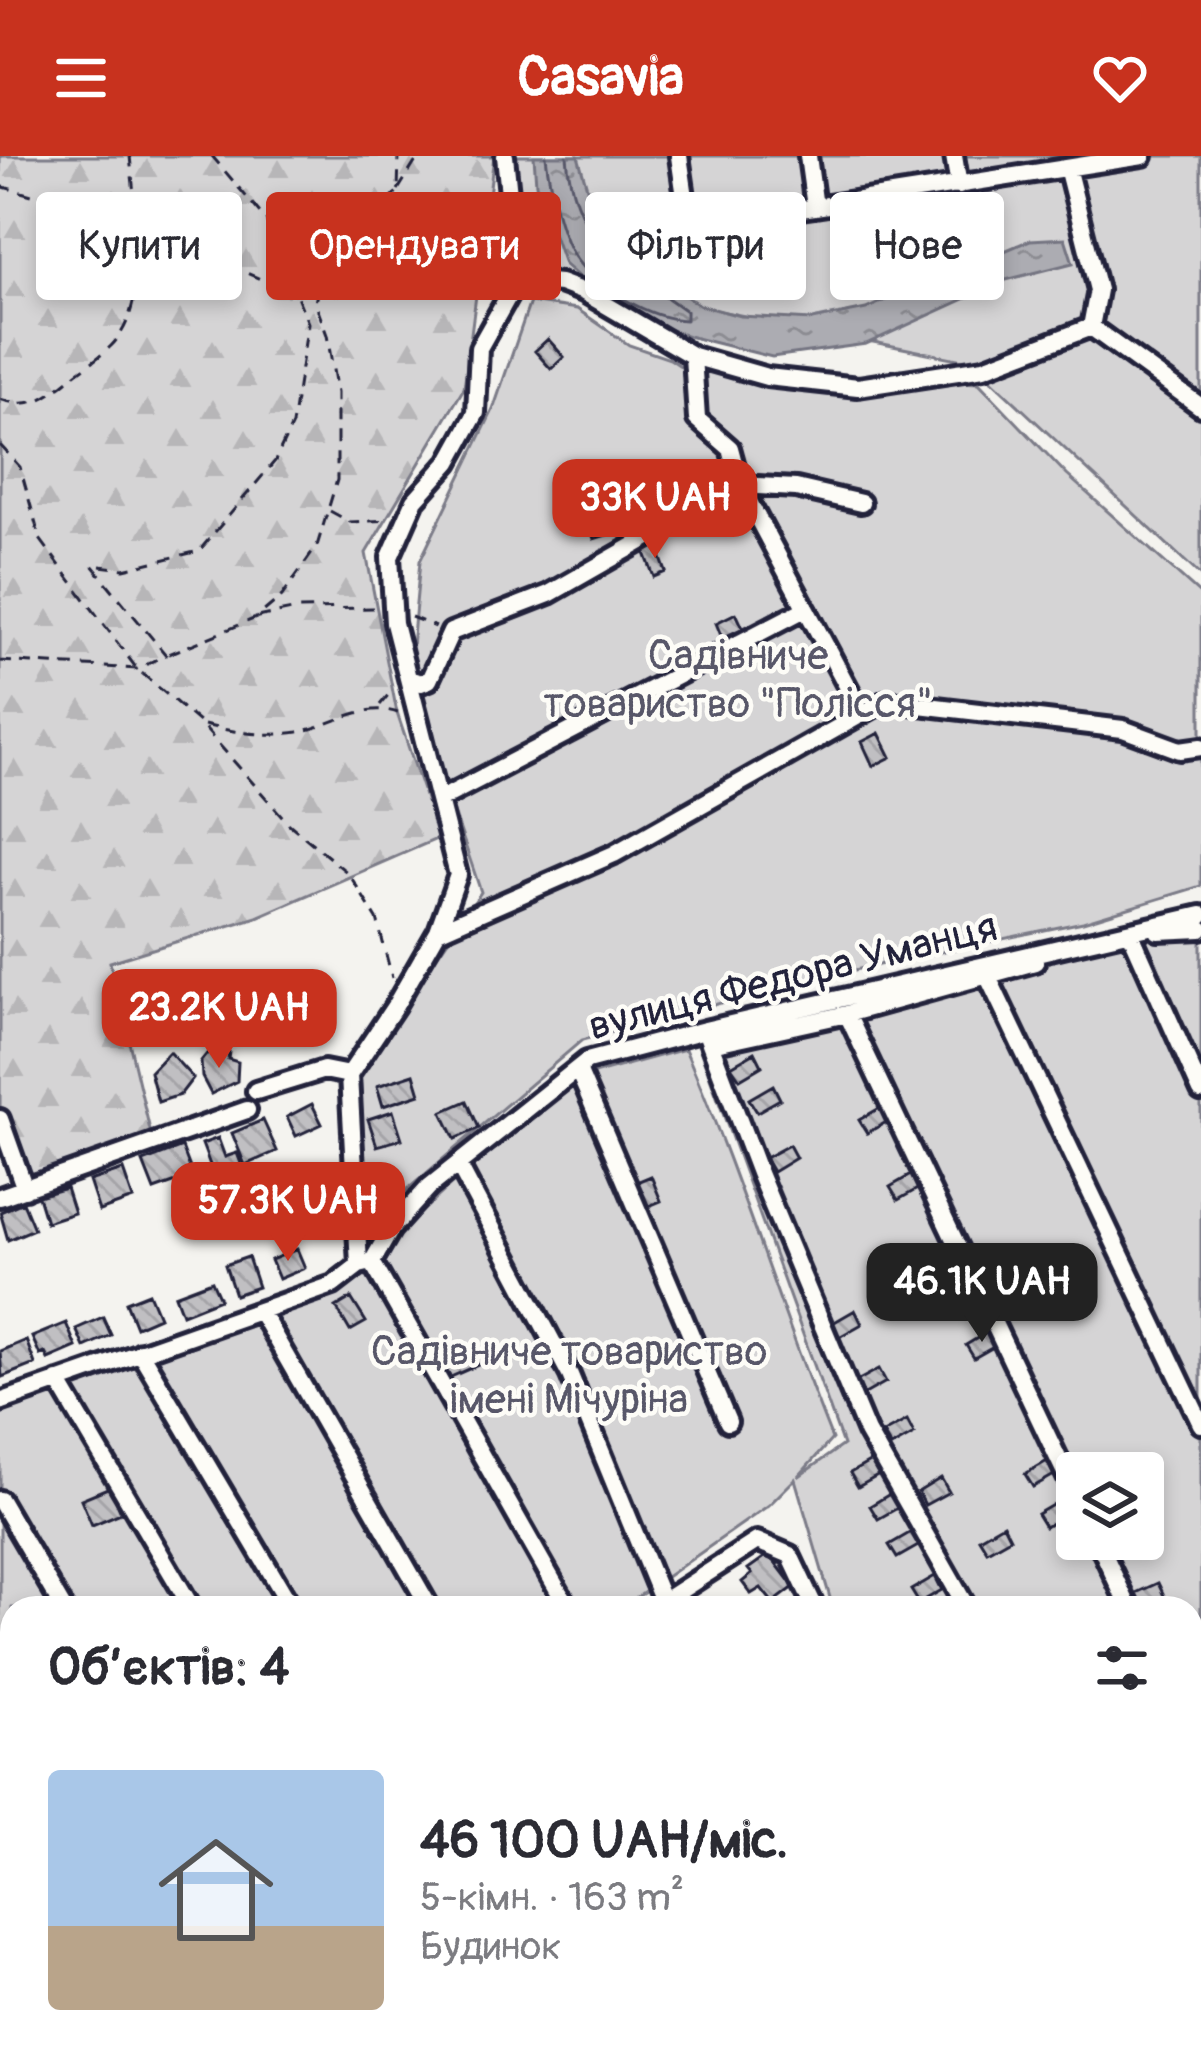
<!DOCTYPE html>
<html lang="uk">
<head>
<meta charset="utf-8">
<style>
  body { margin:0; font-family:Pangolin,sans-serif; background:#f7f7f7; color:#2b2b33; height:100vh; display:flex; flex-direction:column; font-size:45px; white-space:nowrap }
  * { box-sizing:border-box; margin:0 }
  p { font-size:39px; color:#7c7c81 }
  .icon { flex:none; width:66px; height:66px; fill:none; stroke:currentColor; stroke-width:2; stroke-linecap:round; stroke-linejoin:round }
  .map { position:relative; flex:1; overflow:hidden }
  .drawer { position:absolute; left:0px; top:1440px; width:1203px; height:468px; display:flex; flex-direction:column; background:#fff; border-radius:36px 36px 0 0; box-shadow:0 6px 18px #0003 }
  .drawer>* { flex:none }
  .banner { position:absolute; left:36px; top:36px; width:1131px; height:108px; display:flex; gap:24px }
  .fabs { position:absolute; left:1056px; top:1296px; display:grid; gap:24px }
  .fabs a { display:grid; place-items:center; width:108px; height:108px; border-radius:12px; background:#fff; box-shadow:0 6px 18px #0003; font-size:60px }
  .price { position:absolute; translate:-50% -102px; padding:0 27px; border-radius:24px; background:#c8321e; color:#fff; font-size:39px; line-height:78px; filter:drop-shadow(0 3px 6px #0008) }
  .price::after { content:''; position:absolute; left:50%; top:72px; width:36px; height:27px; margin-left:-18px; background:inherit; clip-path:polygon(0 0,100% 0,50% 100%) }
  .price.selected { background:#222; color:#fff }
  ul { padding:0; list-style:none }
  li { display:flex; align-items:center; gap:36px; height:300px; padding:0 48px }
  li span { display:grid; place-items:center; flex:none; width:336px; height:240px; border-radius:12px; color:#555 }
  li>.icon { margin-inline-start:auto }
  span .icon { width:144px; height:144px; fill:#fffc; stroke-width:1 }
  li b { font-size:51px }
  h2 { display:flex; justify-content:space-between; align-items:center; height:144px; padding:0 48px; font-size:51px }
  .tag { padding:0 42px; border-radius:12px; background:#fff; box-shadow:0 6px 18px #0003; font-size:42px; line-height:108px }
  .tag.selected { background:#c8321e; color:#fff }
  header { display:flex; justify-content:space-between; align-items:center; height:156px; padding:0 48px; background:#c8321e; color:#fff; font-size:54px; font-weight:700 }
  .map>svg:first-child { display:block }
  .green { fill:#d5d4d5; stroke:#7c7b88; stroke-width:3; fill-rule:evenodd }
  .forest { fill:url(#forest-firs); stroke:#7c7b88; stroke-width:3 }
  .water { fill:url(#water-ripples); stroke:#757582; stroke-width:3 }
  .lines { fill:none; stroke-linecap:round; stroke-linejoin:round }
  .shore { stroke:#59596b; stroke-width:3 }
  .building { fill:url(#building-back-hatch); stroke:#22223b; stroke-width:3 }
  .minor-casing { stroke:#22223b; stroke-width:26 }
  .path { stroke:#22223b; stroke-width:3; stroke-dasharray:12 9; stroke-linecap:butt }
  .minor { stroke:#fdfcf7; stroke-width:16 }
  .labels { text-anchor:middle; dominant-baseline:central; stroke-width:9; stroke-linejoin:round; paint-order:stroke }
  .park-label { font-size:42px; fill:#585769; stroke:#fdfcf7 }
  .street-label { font-size:42px; fill:#22223b; stroke:#fdfcf7 }
</style>
</head>
<body>
<header><svg class="icon" aria-label="menu" viewBox="0 0 24 24"><path d="M4 6h16M4 12h16M4 18h16"/></svg>Casavia<svg class="icon" aria-label="heart" viewBox="0 0 24 24"><path d="M12 20l-8-8c-3-5 5-10 8-4 3-6 11-1 8 4z"/></svg></header>
<div class="map">
<svg width="1201" height="1908" viewBox="0 0 1201 1908">
  <defs>
    <pattern id="forest-firs" width="22" height="20" patternUnits="userSpaceOnUse" patternTransform="scale(3)"><rect width="22" height="20" fill="#d5d4d5"/><path d="M5 1l3.5 6h-7zM16 11l3.5 6h-7z" fill="#b7b6b8"/></pattern>
    <pattern id="water-ripples" width="26" height="14" patternUnits="userSpaceOnUse" patternTransform="scale(3)"><rect width="26" height="14" fill="#acacb2"/><path d="M2 4q2-2 4 0t4 0M15 11q2-2 4 0t4 0" fill="none" stroke="#8c8c92"/></pattern>
    <pattern id="building-back-hatch" width="6" height="6" patternUnits="userSpaceOnUse" patternTransform="scale(3)"><rect width="6" height="6" fill="#c0bfc2"/><path d="M-1 5l2 2M0 0l6 6M5-1l2 2" fill="none" stroke="#a5a4a8"/></pattern>
  </defs>
  <rect width="100%" height="100%" fill="#f4f3ef"/>
  <filter id="ink" filterUnits="userSpaceOnUse"><feTurbulence type="fractalNoise" baseFrequency=".00833" numOctaves="2"/><feDisplacementMap in="SourceGraphic" scale="24" xChannelSelector="R" yChannelSelector="G"/><feConvolveMatrix kernelMatrix="1 2 1 2 8 2 1 2 1" color-interpolation-filters="sRGB"/></filter>
  <g filter="url(#ink)">
    <path class="green" d="M502 0H1201V420L972 206 532 117Z
      M530 146 577 153 629 189 670 203 685 213 979 227 1067 319 1201 439V730L1083 766 807 824 582 884 366 1069 354 920 481 736 409 523 420 405 493 254Z
      M1201 759V1908H1039L1032 1896H1191V1452H833L795 1323 769 1349 622 1452H12V1896H203L199 1908H0V1250L332 1139 481 1001 586 920 685 893C740 1021 780 1154 832 1283L798 1321 843 1289 699 891ZM1077 1317H1143V1383H1077Z"/>
    <path class="forest" d="M0 0H494L464 232 366 397 397 557 439 682 257 761 110 806 153 987 25 1029 0 957Z"/>
    <path class="water" d="M534 0H578L596 63 622 96 699 149 740 160 812 164 866 153 905 135 936 110 988 102 1030 84 1065 82 1073 107 1006 124 866 188 772 201 688 180 617 155 564 108 536 28Z"/>
    <g class="lines">
      <path class="shore" d="M546 0C549 28 559 76 574 100 594 131 651 163 686 164V155C624 110 573 86 567 0"/>
    </g>
    <path class="building" d="M548 183 564 201 551 213 535 195Z
      M605 355 613 377 594 383 586 361Z
      M656 389 666 416 654 421 644 394Z
      M736 457 743 472 722 482 716 467Z
      M879 577 891 601 873 610 862 586Z
      M221 893 229 896 228 903 238 906 237 925 211 938 202 921 201 905 210 894 219 899Z
      M169 896 193 922 180 939 158 946 150 916Z
      M755 896 762 910 740 923 731 910Z
      M414 918 420 938 383 950 377 930Z
      M773 929 780 943 757 956 749 943Z
      M467 945 479 972 455 983 442 956Z
      M312 948 322 968 296 980 287 961Z
      M883 950 890 964 867 977 859 964Z
      M393 955 402 983 377 990 368 963Z
      M263 964 277 995 245 1009 232 977Z
      M218 982 225 1001 237 997 245 1018 222 1026 218 1015 213 1017 202 988Z
      M789 989 796 1002 773 1016 765 1002Z
      M182 991 193 1020 154 1034 143 1006Z
      M123 1014 133 1043 99 1055 89 1025Z
      M914 1017 921 1031 898 1044 890 1031Z
      M651 1020 661 1045 644 1052 634 1027Z
      M66 1032 74 1057 46 1066 38 1040Z
      M23 1046 34 1073 8 1084 0 1056Z
      M950 1090 958 1104 935 1117 927 1104Z
      M297 1093 305 1112 279 1123 271 1104Z
      M248 1101 258 1131 235 1139 225 1109Z
      M212 1125 220 1143 182 1158 175 1139Z
      M149 1137 159 1161 136 1171 126 1146Z
      M351 1142 366 1166 350 1175 336 1151Z
      M855 1154 862 1168 839 1181 831 1168Z
      M103 1161 111 1179 84 1191 76 1173Z
      M66 1167 76 1191 48 1203 45 1197 40 1199 32 1181Z
      M989 1175 997 1189 974 1202 966 1189Z
      M26 1184 35 1208 2 1221 0 1195Z
      M469 1191 478 1209 446 1223 438 1206Z
      M879 1213 886 1226 863 1239 855 1226Z
      M907 1264 914 1278 891 1291 883 1277Z
      M873 1304 881 1318 858 1331 850 1317Z
      M1049 1304 1056 1318 1033 1331 1025 1318Z
      M941 1322 949 1336 925 1349 918 1336Z
      M110 1331 121 1357 92 1369 81 1343Z
      M893 1336 901 1350 878 1363 870 1350Z
      M1061 1344 1068 1358 1045 1371 1037 1358Z
      M1003 1368 1010 1382 987 1395 979 1382Z
      M913 1375 920 1389 897 1402 889 1389Z
      M769 1398 794 1431 773 1447 761 1432 751 1438 742 1426 752 1418 748 1413Z
      M935 1420 942 1434 919 1447 911 1434Z
      M1158 1427 1166 1444 1143 1452 1136 1437Z
      M374 1896H397L408 1904 405 1908H373L367 1904Z"/>
    <g class="lines">
      <defs>
        <path id="minor" d="M505 0 518 123
          M679 0 686 48 703 67 815 51
          M808 0 815 51 1143 0
          M954 0 959 30
          M518 123 560 127 584 136 693 200 767 221 858 231 984 212 1091 171 1098 134 1068 15
          M1091 171 1201 251
          M693 200 697 263 730 292 740 329 796 332 861 347
          M409 523 421 527 429 524 451 476 549 438 740 329 861 556
          M439 644 805 453
          M438 775 614 698 885 545 1123 573 1180 594 1201 591
          M1158 775 1201 773
          M1130 776 1201 935
          M988 821 1201 1268
          M847 858 1077 1342
          M705 874 759 1017 867 1276 967 1452
          M711 888 847 858 1035 806
          M578 914 728 1266
          M256 935 324 914 349 919
          M0 963 25 1033
          M458 1008 570 1219 663 1446
          M0 1041 247 954
          M372 1106 568 1452
          M359 1109 349 919 395 850 438 775 458 719 394 467 390 401 415 344 449 306 476 257 479 192 518 123
          M260 1155 430 1452
          M140 1196 292 1452
          M58 1225 192 1452
          M0 1246 333 1129 359 1109 372 1106 391 1073 429 1031 587 905 705 874 1201 759
          M0 1344 63 1452
          M1097 1383 1129 1452
          M655 1451 757 1385 790 1399 815 1452
          M0 1575 12 1597
          M1191 1582 1201 1603
          M0 1812 12 1833
          M47 1896 54 1908
          M329 1896 344 1908
          M650 1896 663 1908
          M1007 1896 1014 1908
          M1189 1896 1195 1908
          M708 1908 713 1896
          M873 1908 882 1896"/>
      </defs>
      <use href="#minor" class="minor-casing"/>
      <path class="path" d="M0 30 112 62 128 60 135 53 212 102 295 138
        M398 34 419 0
        M0 243C29 253 44 244 67 225 81 213 98 203 111 190 152 149 135 54 130 0
        M0 289 20 311 40 383 137 513 200 567 289 668 349 718 377 763 392 822
        M330 355 350 366 389 364
        M258 461 297 453 373 452
        M411 461 436 471
        M169 498 256 462 282 440 317 390 337 324V237L327 179 315 146 320 125 330 102 398 35 399 0
        M0 505 137 513 166 499 92 409 124 413 199 395 275 305 292 269 308 167 266 64 212 0
        M380 549 393 533
        M204 569C238 577 264 581 298 576 333 570 363 545 398 557"/>
      <use href="#minor" class="minor"/>
    </g>
  </g>
  <g class="labels">
    <g class="park-label">
      <text x="738" y="500">Садівниче<tspan x="738" dy="48">товариство "Полісся"</tspan></text>
      <text x="569" y="1196">Садівниче товариство<tspan x="569" dy="48">імені Мічуріна</tspan></text>
    </g>
    <g class="street-label">
      <text transform="translate(793 821) rotate(-14)">вулиця Федора Уманця</text>
    </g>
  </g>
</svg>
<div class="fabs">
<a><svg class="icon" aria-label="layers" viewBox="0 0 24 24"><path d="M12 4l9 5-9 5-9-5zM3 14l9 5 9-5"/></svg></a>
</div>
<b class="price" style="left:655px;top:405px">33K UAH</b>
<b class="price" style="left:219px;top:915px">23.2K UAH</b>
<b class="price" style="left:288px;top:1108px">57.3K UAH</b>
<b class="price selected" style="left:982px;top:1189px">46.1K UAH</b>
<div class="banner">
<a class="tag">Купити</a>
<a class="tag selected">Орендувати</a>
<a class="tag">Фільтри</a>
<a class="tag">Нове</a>
</div>
<section class="drawer">
<h2>Об’єктів: 4<svg class="icon" aria-label="filters" viewBox="0 0 24 24"><path d="M4 7h16M4 17h16"/><circle cx="9" cy="7" r="2"/><circle cx="15" cy="17" r="2"/></svg></h2>
<ul>
<li><span style="background:linear-gradient(#a9c7e8 65%,#b9a48a 0)"><svg class="icon" aria-label="home" viewBox="0 0 24 24"><path d="M3 11l9-7 9 7M6 9v11h12V9"/></svg></span><div><b>46 100 UAH/міс.</b><p>5-кімн. · 163 m²</p><p>Будинок</p></div></li>
</ul>
</section>
</div>
</body>
</html>
